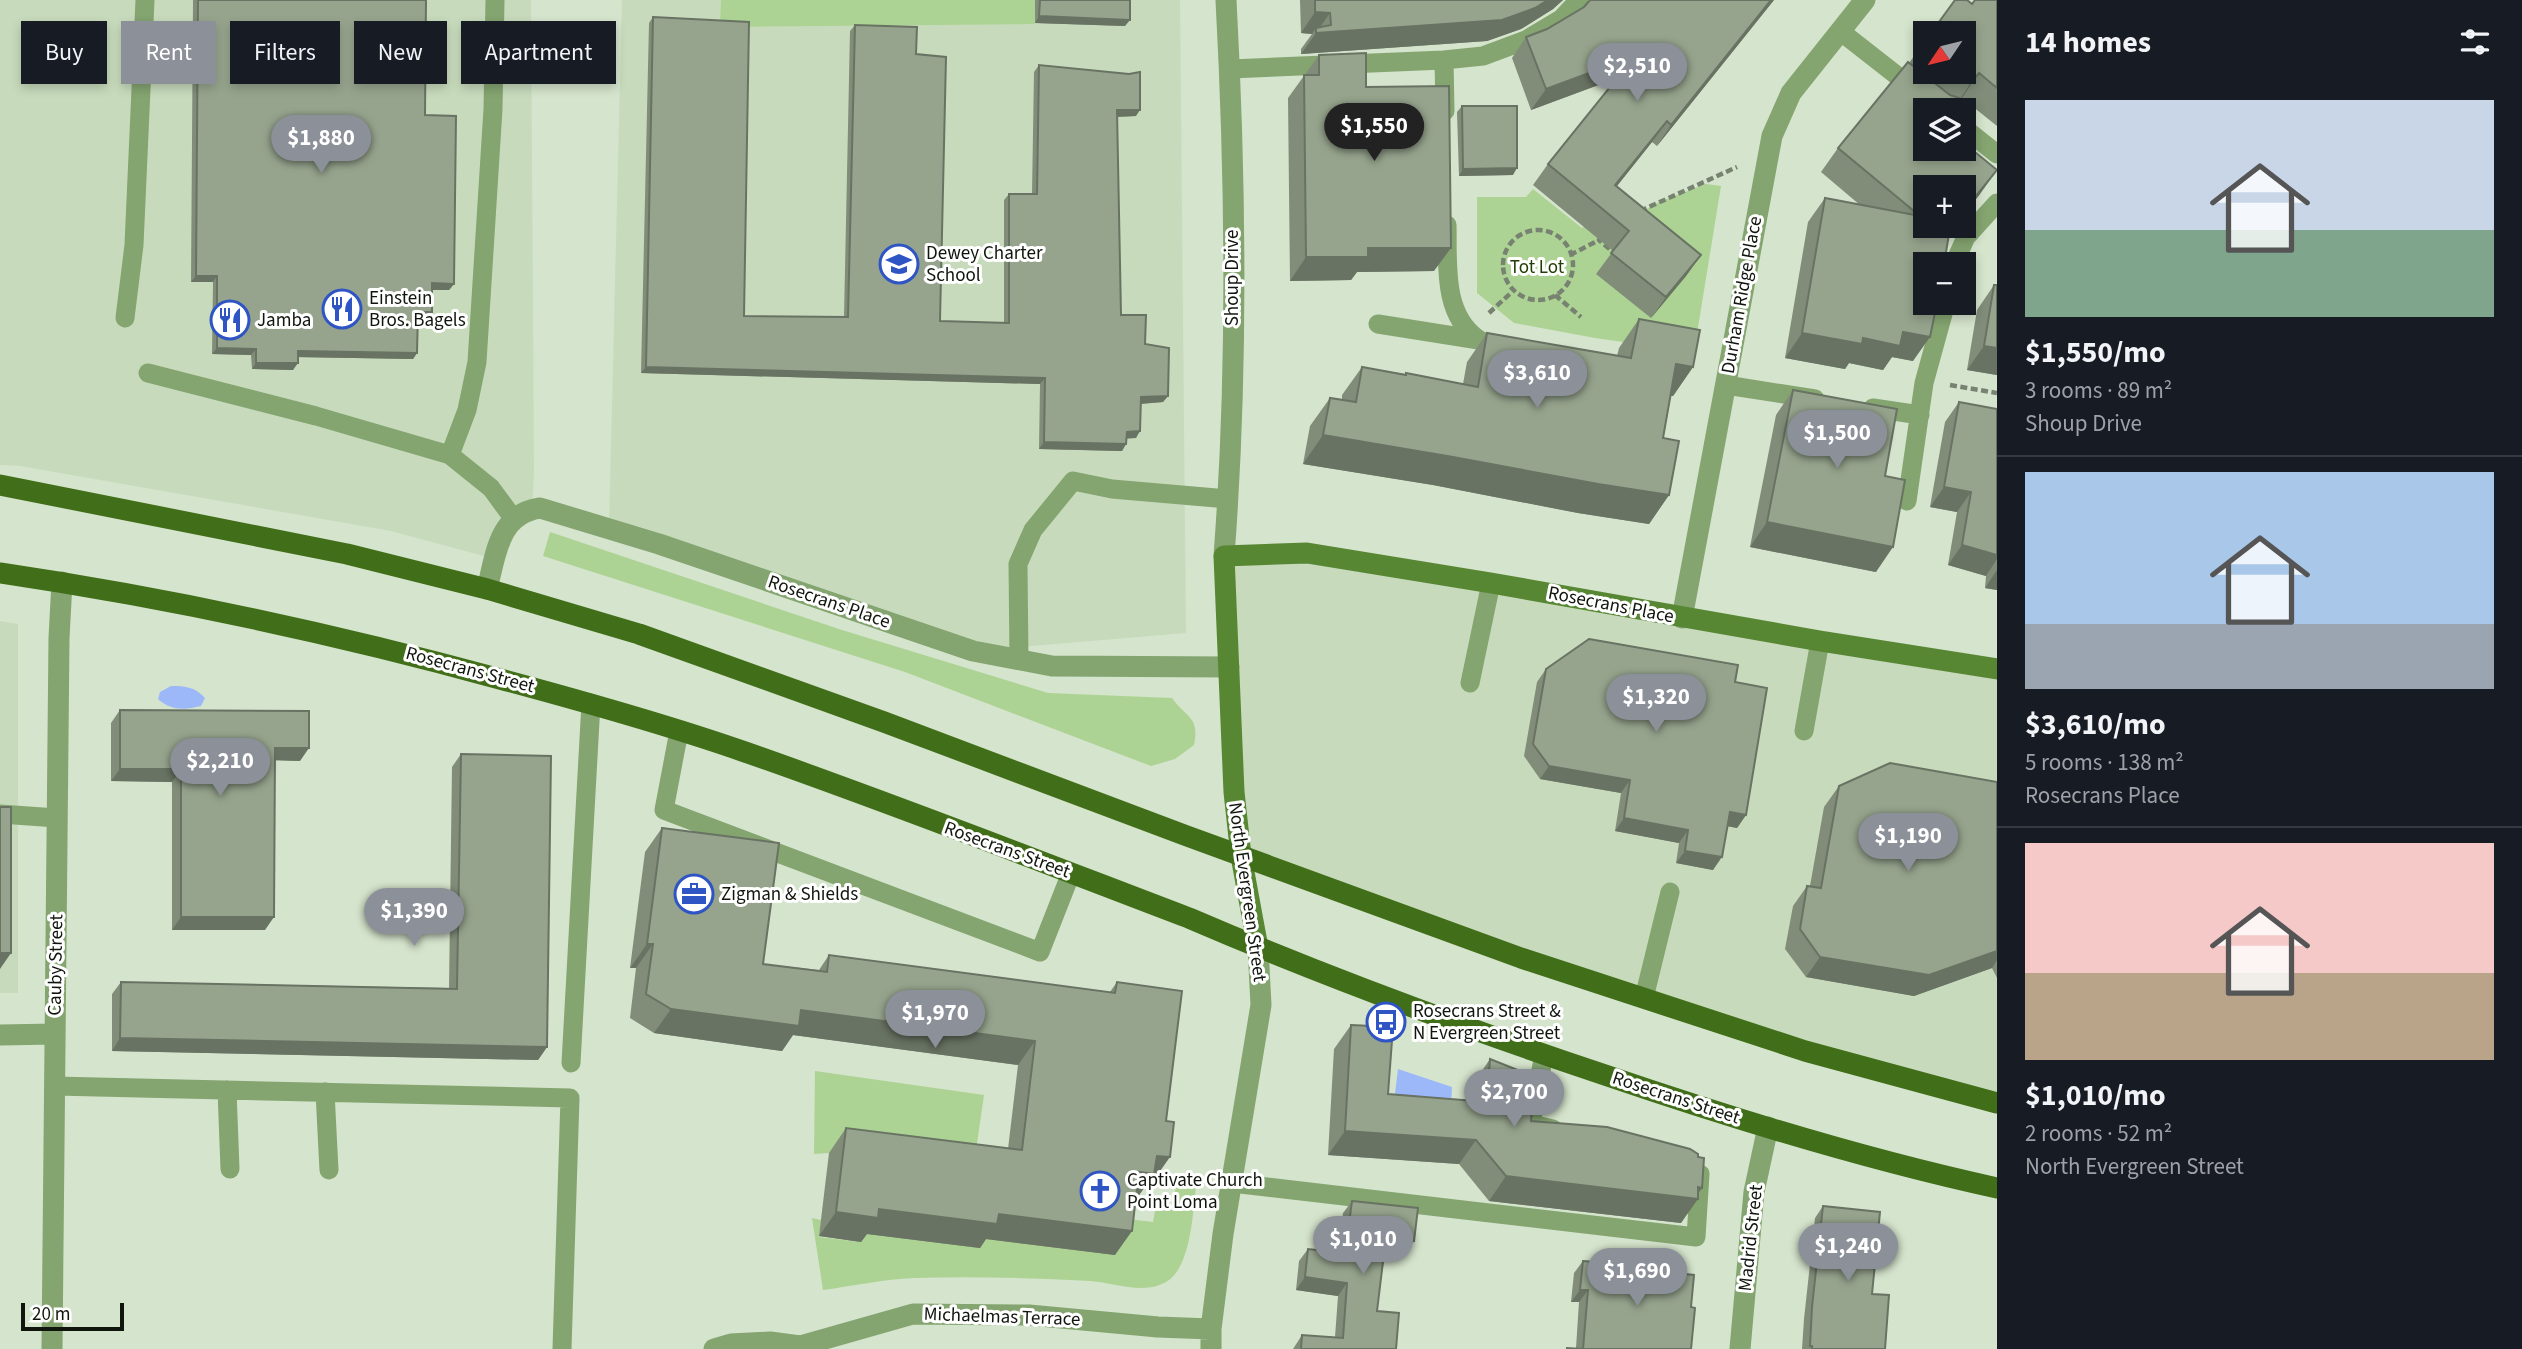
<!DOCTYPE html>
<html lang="en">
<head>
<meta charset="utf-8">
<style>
  body { margin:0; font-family:"Source Sans 3",sans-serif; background:#242831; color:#f1f3f6; height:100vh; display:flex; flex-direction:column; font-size:26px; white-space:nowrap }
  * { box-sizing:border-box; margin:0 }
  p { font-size:23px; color:#9ea1a6 }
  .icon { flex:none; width:38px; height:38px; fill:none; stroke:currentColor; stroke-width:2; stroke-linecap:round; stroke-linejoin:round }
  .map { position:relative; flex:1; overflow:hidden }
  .panel { display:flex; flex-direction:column; background:#171b24; width:525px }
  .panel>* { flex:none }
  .banner { position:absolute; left:21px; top:21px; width:665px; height:63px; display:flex; gap:14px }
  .needle { width:46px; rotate:235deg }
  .fabs { position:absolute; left:1913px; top:21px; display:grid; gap:14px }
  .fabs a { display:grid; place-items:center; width:63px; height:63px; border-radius:0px; background:#171b24; box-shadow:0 4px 10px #0003; font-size:35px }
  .scale { position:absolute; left:21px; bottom:18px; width:103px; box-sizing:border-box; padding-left:7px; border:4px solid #10150d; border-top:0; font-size:19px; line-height:24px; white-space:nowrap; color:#10150d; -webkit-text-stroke:5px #fff; paint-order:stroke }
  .price { position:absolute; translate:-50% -60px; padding:0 16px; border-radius:24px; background:#8c9099; color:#fff; font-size:23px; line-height:46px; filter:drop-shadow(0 2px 4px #0008) }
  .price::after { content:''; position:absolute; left:50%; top:42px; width:21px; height:16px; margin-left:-10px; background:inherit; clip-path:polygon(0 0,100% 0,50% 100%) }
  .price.active { background:#222; color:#fff }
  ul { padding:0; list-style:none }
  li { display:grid; align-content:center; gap:14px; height:371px; padding:0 28px }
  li+li { border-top:2px solid #363941 }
  li span { display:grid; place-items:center; height:217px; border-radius:0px; color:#555 }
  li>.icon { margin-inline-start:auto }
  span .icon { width:126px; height:126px; fill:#fffc; stroke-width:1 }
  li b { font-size:30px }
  h2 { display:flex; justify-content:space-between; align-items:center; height:84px; padding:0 28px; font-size:30px }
  .pill { padding:0 24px; border-radius:0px; background:#171b24; box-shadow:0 4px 10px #0003; font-size:24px; line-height:63px }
  .pill.active { background:#8c9099; color:#fff }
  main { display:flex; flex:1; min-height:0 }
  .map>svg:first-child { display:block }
  .built { fill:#c7dbbc }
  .green { fill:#acd393 }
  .water { fill:#9cb8f9 }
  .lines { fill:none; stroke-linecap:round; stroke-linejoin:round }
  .path { stroke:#778271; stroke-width:4.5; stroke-dasharray:7 3.5; stroke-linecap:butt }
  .lane { stroke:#84a470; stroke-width:19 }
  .street { stroke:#84a470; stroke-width:21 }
  .secondary { stroke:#588734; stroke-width:21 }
  .primary { stroke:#416e18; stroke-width:21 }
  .wall { fill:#818d79 }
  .shaded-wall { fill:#697363 }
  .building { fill:#96a48d; stroke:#697363; stroke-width:2 }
  .labels { text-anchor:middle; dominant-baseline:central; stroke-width:6; stroke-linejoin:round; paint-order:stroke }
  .poi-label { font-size:19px; fill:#10150d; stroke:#fff; text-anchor:start }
  .park-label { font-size:19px; fill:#213f03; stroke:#fff }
  .street-label { font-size:19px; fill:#10150d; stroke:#fff }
</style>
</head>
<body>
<main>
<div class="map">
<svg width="1997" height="1349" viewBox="0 0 1997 1349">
  <rect width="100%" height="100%" fill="#d5e4cc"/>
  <path class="built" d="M0 0H531L534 473 532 509 495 559 391 531 20 466 0 465Z
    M622 0H1180L1186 633 973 651 609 527Z
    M1305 557 1997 679V1095L1683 1008 1245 852 1230 561Z
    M0 621 18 624V993H0Z"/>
  <path class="green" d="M721 0H1035V24L720 27Z
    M1706 184 1721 186 1694 352 1595 338 1514 323 1477 293V197H1526L1533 189 1582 228 1591 223 1632 217 1659 202Z
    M550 532 842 630 1048 693 1172 698C1186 718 1200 716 1194 745L1175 759 1151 766 905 672 543 556Z
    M815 1071 984 1095 973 1171 829 1153 814 1154Z
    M1177 1176 1197 1179C1193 1207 1192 1263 1169 1280 1147 1296 1115 1283 1091 1281 1032 1278 973 1276 914 1278 884 1279 853 1286 823 1290L812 1218 821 1220 819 1237 860 1242 862 1233 982 1239 1119 1218 1153 1222 1156 1205 1173 1207Z"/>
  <path class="water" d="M171 686C186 686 195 687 205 698L201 706C185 710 171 711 158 699L160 692Z
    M1398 1069 1452 1087 1451 1106 1394 1102Z"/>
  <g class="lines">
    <path class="path" d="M1640 211 1737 167
      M1503 265a35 35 0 1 1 70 0a35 35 0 1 1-70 0Z
      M1602 238 1599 240 1613 252
      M1570 255 1599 240
      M1555 295 1581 317
      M1489 313 1514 290
      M1950 385 1997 393"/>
    <path class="lane" d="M1840 31 1941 110
      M1444 60 1445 111
      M1230 69 1444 60 1483 56 1526 40 1561 19 1579 0
      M1964 128 1997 154
      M1447 225C1448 263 1442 314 1478 339 1485 344 1497 346 1505 348
      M1954 264 1966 237 1997 203
      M125 318 134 245 145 0
      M1378 324 1479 340
      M148 373 316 416 450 455 491 488 513 518
      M1726 385 1815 399
      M1873 408 1920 415
      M450 455 467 410 477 362 493 109 495 0
      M1907 501 1924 383 1946 303
      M1019 660 1018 564 1033 530 1073 481 1112 489 1228 499
      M1470 683 1491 583
      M679 731 664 810 1040 952 1071 873
      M1804 731 1820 641
      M0 814 57 818
      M1644 998 1670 892
      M1544 1054 1531 1124 1553 1129
      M571 1063 591 703
      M55 1086 570 1098 562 1349
      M227 1090 230 1169
      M325 1092 329 1170
      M1232 1183 1696 1237 1700 1174 1695 1172"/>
    <path class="street" d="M1224 556C1238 372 1236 185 1226 0
      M487 589C496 555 498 514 540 508L659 544 973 651 1052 666 1229 667
      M1682 618 1772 136 1791 93 1865 0
      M0 1035 55 1034
      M52 1349 59 638 62 582
      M714 1349 731 1344 770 1342 800 1346 913 1314 1029 1315 1158 1327 1211 1329
      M1211 1349V1329L1223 1234 1261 1005 1258 948
      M1740 1349 1754 1192 1768 1127"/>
    <path class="secondary" d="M1258 948 1241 856 1234 792 1224 556 1307 553 1491 583 1820 641 1997 669"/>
    <path class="primary" d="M0 485 347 554 487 589 639 634 884 722 1187 836 1521 958 1805 1051 1997 1103
      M0 573C169 598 336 634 500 679 582 701 665 724 745 752 894 804 1042 862 1189 918 1326 977 1465 1028 1605 1075 1734 1119 1864 1159 1997 1188"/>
  </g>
  <path class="wall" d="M193 0H426L425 115 454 284 449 290H432V312L427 318H418L417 353 413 359 298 357 293 370 252 369 251 355 212 354 213 282H191Z
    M1035 0H1130L1125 26 1035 23Z
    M1300 0H1563L1553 9 1521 29 1487 41 1301 54V49L1312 34 1301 33Z
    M1590 0H1774L1657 146 1652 142 1617 186 1701 255 1686 276 1651 318 1596 274 1613 251 1533 185 1548 164 1617 78 1531 110 1512 58 1526 37 1547 29 1584 7Z
    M1997 0V126L1962 98 1953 109 1952 108 1925 110 1980 194 1950 232 1913 361 1892 357 1883 370 1849 363 1845 369 1785 358 1808 222 1825 198 1860 205 1821 172 1838 148 1909 63 1925 41V72H1964L1972 4Z
    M653 17 744 316 844 317 850 31 855 25 916 54 940 321 1004 323V200L1009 194H1032L1034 72 1039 65 1136 116 1117 117 1121 315 1145 344 1168 396 1163 402 1141 404 1136 438H1126V444L1122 451 1039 449 1040 384 641 373 649 23Z
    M1319 55 1366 87 1434 271 1357 272 1351 280 1290 281 1288 98Z
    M1462 106 1513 175 1459 176 1457 112Z
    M1994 285 1997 375 1967 370 1977 310Z
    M1639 319 1693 367 1673 396H1671L1663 438 1669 495 1649 524 1578 513 1433 485 1303 464 1310 426 1330 398 1342 400V395L1362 367 1405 374 1406 373 1463 384 1467 362 1487 333 1617 356 1619 348Z
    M1793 390 1885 476 1876 572 1750 547 1776 415Z
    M1959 402 1997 409V590L1985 588 1986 576 1948 565 1957 512 1930 507 1945 422Z
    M1546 669 1735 682 1746 815 1737 828 1728 826 1713 870 1676 863 1679 843 1615 831 1621 793 1540 779 1524 756 1537 682Z
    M120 710 300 761 275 760 265 930H172V782L111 781V723Z
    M461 754 547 1047 538 1060 112 1051V994L121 982 449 988 452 767Z
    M1997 782V978L1992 968 1914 996 1806 977 1785 949 1793 906 1807 886H1810L1824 807 1839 786Z
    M662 828 763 964 819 970 829 955 1110 992 1117 982 1153 1181H1149L1137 1198H1136L1115 1255 986 1239 980 1248 867 1234 861 1242 819 1236 829 1153 846 1128 1008 1149 1018 1065 793 1035 782 1051 654 1033 630 1018 636 968H630L645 852Z
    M1351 1025 1388 1094 1472 1100 1473 1084 1490 1059 1531 1121 1698 1195 1681 1223 1489 1201 1459 1164 1328 1155 1334 1049Z
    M1352 1201 1405 1254 1384 1251 1377 1311 1396 1349H1293L1302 1335 1335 1337 1338 1296 1296 1290 1299 1261 1308 1249 1338 1252 1343 1213Z
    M1823 1206 1872 1294 1885 1349H1802L1804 1319 1815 1218Z
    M1583 1261 1646 1270 1691 1307V1349H1566L1567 1348H1576L1579 1302H1571L1574 1273Z"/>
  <path class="shaded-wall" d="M1548 0H1563L1553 9 1521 29 1487 41 1301 54 1316 33Z
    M1771 0H1774L1657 146 1671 125Z
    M1315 12 1330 13 1316 33V28L1312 34 1301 33Z
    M1039 16 1130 20 1125 26 1035 23Z
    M1635 56 1620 77 1531 110 1546 89Z
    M1979 73 1962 98 1953 109 1970 84Z
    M1117 110H1140L1136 116 1112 117Z
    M1667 121 1652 142 1601 206 1615 185Z
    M1517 168 1513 175 1459 176 1463 169Z
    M1997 170 1980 194 1964 214V211Z
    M1368 248H1451L1434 271 1357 272 1351 280 1290 281 1306 257Z
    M1701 255 1686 276 1651 318 1666 297Z
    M196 276H217L213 282H191Z
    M432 283 454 284 449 290H427Z
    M418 312H432L427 318H413Z
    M1903 332 1930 337 1913 361 1892 357 1883 370 1849 363 1845 369 1785 358 1802 333 1863 338Z
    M1984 346 1997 348V375L1967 370Z
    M217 348 256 349 251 355 212 354Z
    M298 351 417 353 413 359 293 357Z
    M256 363H298L293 370 252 369Z
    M1676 364 1693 367 1673 396 1656 393Z
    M646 367 1045 378 1040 384 641 373Z
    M1168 396 1163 402 1137 404 1141 397Z
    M1140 431 1136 438 1122 439 1127 432Z
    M1323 435 1453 457 1669 495 1649 524 1578 513 1433 485 1303 464Z
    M1044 442 1126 444 1122 451 1039 449Z
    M1944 487 1971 492 1957 512 1930 507Z
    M1767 522 1893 547 1876 572 1750 547Z
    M1962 545 1997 555V559L1986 576 1948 565Z
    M1997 570V590L1985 588Z
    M275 748H309L300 761 266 760Z
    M1549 766 1630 780 1621 793 1540 779Z
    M120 769H181L172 782 111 781Z
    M1730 812 1746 815 1737 828 1721 825Z
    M1624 818 1688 830 1679 843 1615 831Z
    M1685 851 1722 857 1713 870 1676 863Z
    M181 917H274L265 930H172Z
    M647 944H653L636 968H630Z
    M1997 951V960L1992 968 1914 996 1806 977 1820 957Z
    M0 953H11L0 969Z
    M671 1009 801 1010 1035 1041 1018 1065 793 1035 782 1051 654 1033Z
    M120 1038 547 1047 538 1060 112 1051Z
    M1345 1131 1476 1140 1459 1164 1328 1155Z
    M1157 1156 1170 1157 1153 1181H1149L1137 1198 1122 1196 1139 1172Z
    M1506 1176 1698 1187 1702 1188 1695 1198 1698 1199 1681 1223 1489 1201Z
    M879 1209 999 1214 1132 1231 1115 1255 986 1239 980 1248 867 1234 861 1242 819 1236 836 1212Z
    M1386 1237 1414 1241 1405 1254 1377 1250Z
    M1305 1277 1347 1283 1338 1296 1296 1290Z
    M1580 1290H1588L1579 1302H1571Z"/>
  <path class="building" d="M198 0H426L425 115 456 116 454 284 432 283V312H418L417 353 298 351V363H256V349L217 348V276H196Z
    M1040 0H1130V20L1039 16Z
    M1315 0H1548L1535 8 1502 20 1316 33V28L1331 25 1330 13 1315 12Z
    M1590 0H1771L1671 125 1667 121 1615 185 1701 255 1666 297 1611 253 1629 231 1548 164 1635 56 1546 89 1526 37 1547 29 1584 7Z
    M1955 0H1967L1972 4 1975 0H1997V88L1979 73 1970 84 1966 76 1961 72H1964V33H1931Z
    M653 17 749 22 744 316 848 317 855 25 917 27 916 54 946 57 940 321 1009 323V194H1037L1039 65 1129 74 1140 72V110H1117L1121 315H1146L1145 344 1169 348 1168 396 1141 397 1140 431 1127 432 1126 444 1044 442 1045 378 646 367Z
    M1366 53V87L1449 86 1451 248H1368V257H1306L1304 75H1319V55Z
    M1908 62 1950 95 1959 98 1949 110H1925V149H1964V143L1997 170 1964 211V187H1925V226H1952L1950 228 1944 264H1925V303H1937L1930 337 1903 332 1900 346 1863 338 1862 344 1802 333 1825 198 1920 216 1838 148Z
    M1462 106H1517V168L1463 169Z
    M1994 285H1997V348L1984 346Z
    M1639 319 1700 330 1693 367 1676 364 1663 438 1679 441 1669 495 1598 484 1453 457 1323 435 1330 398 1356 402 1362 367 1406 375V373L1478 387 1487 333 1631 358Z
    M1793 390 1897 409 1885 476 1905 480 1893 547 1767 522Z
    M1959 402 1997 409V555L1962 545 1971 492 1944 487Z
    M1589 639 1738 665 1735 682 1767 688 1746 815 1730 812 1722 857 1685 851 1688 830 1624 818 1630 780 1549 766 1533 744 1546 669Z
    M120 710 309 711V748H275L274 917H181V769H120Z
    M461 754 551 756 547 1047 120 1038 121 982 457 989Z
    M1890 763 1997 782V951L1929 975 1820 957 1800 929 1807 886 1821 888 1839 786Z
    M0 807H11V953H0Z
    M662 828 779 843 763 964 827 972 829 955 1115 993 1117 982 1182 991 1166 1121 1174 1122 1170 1157 1157 1156 1154 1174 1139 1172 1132 1231 999 1214 997 1224 879 1209 878 1218 836 1212 846 1128 1022 1150 1035 1041 801 1010 799 1026 671 1009 646 994 653 944H647Z
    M1351 1025 1393 1027 1388 1094 1487 1102 1490 1059 1535 1077 1531 1121 1607 1127 1690 1149 1698 1154V1157L1704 1158 1702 1188 1698 1187V1199L1506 1176 1476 1140 1345 1131Z
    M1352 1201 1418 1208 1414 1241 1386 1237 1377 1311 1399 1313 1396 1349H1301L1302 1335 1343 1338 1347 1283 1305 1277 1308 1249 1345 1253Z
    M1823 1206 1880 1212 1872 1294 1889 1295 1885 1349H1812V1346H1810L1812 1307Z
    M1583 1261 1646 1266V1270L1694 1275 1691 1307 1695 1308 1691 1349H1567V1348L1583 1349 1588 1290H1580Z"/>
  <defs>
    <symbol id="school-ring" viewBox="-11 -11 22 22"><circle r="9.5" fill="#fff" stroke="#2f54c4" stroke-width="1.5"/><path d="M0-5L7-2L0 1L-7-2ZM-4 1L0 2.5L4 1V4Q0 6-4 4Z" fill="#2f54c4"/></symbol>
    <symbol id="restaurant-ring" viewBox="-11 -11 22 22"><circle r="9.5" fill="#fff" stroke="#2f54c4" stroke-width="1.5"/><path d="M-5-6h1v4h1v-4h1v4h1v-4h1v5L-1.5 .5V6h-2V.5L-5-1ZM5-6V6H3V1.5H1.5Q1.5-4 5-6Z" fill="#2f54c4"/></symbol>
    <symbol id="office-ring" viewBox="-11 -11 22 22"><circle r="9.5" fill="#fff" stroke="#2f54c4" stroke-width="1.5"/><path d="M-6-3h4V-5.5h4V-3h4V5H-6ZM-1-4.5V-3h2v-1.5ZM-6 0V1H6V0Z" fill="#2f54c4"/></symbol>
    <symbol id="bus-ring" viewBox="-11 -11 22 22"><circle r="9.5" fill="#fff" stroke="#2f54c4" stroke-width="1.5"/><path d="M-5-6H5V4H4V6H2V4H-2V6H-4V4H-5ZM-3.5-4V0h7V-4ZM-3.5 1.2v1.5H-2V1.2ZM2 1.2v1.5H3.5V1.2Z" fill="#2f54c4"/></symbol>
    <symbol id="church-ring" viewBox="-11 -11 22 22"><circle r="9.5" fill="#fff" stroke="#2f54c4" stroke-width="1.5"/><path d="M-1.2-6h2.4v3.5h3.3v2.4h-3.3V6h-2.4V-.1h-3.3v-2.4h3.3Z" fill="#2f54c4"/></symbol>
  </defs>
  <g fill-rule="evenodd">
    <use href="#school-ring" x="877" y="242" width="44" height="44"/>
    <use href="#restaurant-ring" x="320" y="287" width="44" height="44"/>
    <use href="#restaurant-ring" x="208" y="298" width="44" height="44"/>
    <use href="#office-ring" x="672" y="872" width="44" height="44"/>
    <use href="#bus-ring" x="1364" y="1000" width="44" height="44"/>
    <use href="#church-ring" x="1078" y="1169" width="44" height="44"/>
  </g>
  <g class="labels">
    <g class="poi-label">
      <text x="926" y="253">Dewey Charter<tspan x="926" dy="22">School</tspan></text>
      <text x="369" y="298">Einstein<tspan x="369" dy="22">Bros. Bagels</tspan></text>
      <text x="257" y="320">Jamba</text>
      <text x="721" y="894">Zigman &amp; Shields</text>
      <text x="1413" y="1011">Rosecrans Street &amp;<tspan x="1413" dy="22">N Evergreen Street</tspan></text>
      <text x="1127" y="1180">Captivate Church<tspan x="1127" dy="22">Point Loma</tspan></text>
    </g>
    <g class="park-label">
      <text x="1537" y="267">Tot Lot</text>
    </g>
    <g class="street-label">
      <text transform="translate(1232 278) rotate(-90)">Shoup Drive</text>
      <text transform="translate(1742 295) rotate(-80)">Durham Ridge Place</text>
      <text transform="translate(829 602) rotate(19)">Rosecrans Place</text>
      <text transform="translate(1611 605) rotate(11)">Rosecrans Place</text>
      <text transform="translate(470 670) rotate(15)">Rosecrans Street</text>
      <text transform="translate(1007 850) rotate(20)">Rosecrans Street</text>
      <text transform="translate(1247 892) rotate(82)">North Evergreen Street</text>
      <text transform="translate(56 965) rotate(-89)">Cauby Street</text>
      <text transform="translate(1676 1098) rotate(18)">Rosecrans Street</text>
      <text transform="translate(1751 1238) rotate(-84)">Madrid Street</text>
      <text transform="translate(1002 1317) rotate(2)">Michaelmas Terrace</text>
    </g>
  </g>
</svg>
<div class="fabs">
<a><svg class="needle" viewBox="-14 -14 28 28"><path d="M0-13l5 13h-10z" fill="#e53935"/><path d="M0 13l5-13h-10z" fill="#9ea1a6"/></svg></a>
<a><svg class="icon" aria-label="layers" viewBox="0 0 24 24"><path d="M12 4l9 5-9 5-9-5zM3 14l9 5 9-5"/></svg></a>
<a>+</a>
<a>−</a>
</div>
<div class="scale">20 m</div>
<b class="price" style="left:1637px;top:103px">$2,510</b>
<b class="price active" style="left:1374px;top:163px">$1,550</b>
<b class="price" style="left:321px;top:175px">$1,880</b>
<b class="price" style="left:1537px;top:410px">$3,610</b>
<b class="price" style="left:1837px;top:470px">$1,500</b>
<b class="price" style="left:1656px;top:734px">$1,320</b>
<b class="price" style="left:220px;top:798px">$2,210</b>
<b class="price" style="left:1908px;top:873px">$1,190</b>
<b class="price" style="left:414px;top:948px">$1,390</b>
<b class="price" style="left:935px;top:1050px">$1,970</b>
<b class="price" style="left:1514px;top:1129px">$2,700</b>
<b class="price" style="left:1363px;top:1276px">$1,010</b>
<b class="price" style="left:1848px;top:1283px">$1,240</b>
<b class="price" style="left:1637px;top:1308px">$1,690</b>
<div class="banner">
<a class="pill">Buy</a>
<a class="pill active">Rent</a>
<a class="pill">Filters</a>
<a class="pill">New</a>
<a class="pill">Apartment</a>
</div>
</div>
<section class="panel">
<h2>14 homes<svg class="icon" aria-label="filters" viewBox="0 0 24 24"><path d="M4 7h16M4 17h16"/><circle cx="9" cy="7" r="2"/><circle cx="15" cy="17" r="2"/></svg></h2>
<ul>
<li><span style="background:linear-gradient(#c9d6e8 60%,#7fa58c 0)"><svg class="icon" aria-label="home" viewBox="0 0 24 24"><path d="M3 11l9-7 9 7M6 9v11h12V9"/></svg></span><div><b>$1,550/mo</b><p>3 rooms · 89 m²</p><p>Shoup Drive</p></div></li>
<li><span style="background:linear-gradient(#a9c7e8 70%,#9aa5b1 0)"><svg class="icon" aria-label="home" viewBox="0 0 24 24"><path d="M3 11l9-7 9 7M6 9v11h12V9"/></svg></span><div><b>$3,610/mo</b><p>5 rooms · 138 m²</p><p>Rosecrans Place</p></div></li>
<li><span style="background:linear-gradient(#f6c9c9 60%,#b9a48a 0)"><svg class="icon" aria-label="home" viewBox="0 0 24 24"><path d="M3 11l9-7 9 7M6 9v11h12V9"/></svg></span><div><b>$1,010/mo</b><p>2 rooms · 52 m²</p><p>North Evergreen Street</p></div></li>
</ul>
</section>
</main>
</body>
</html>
